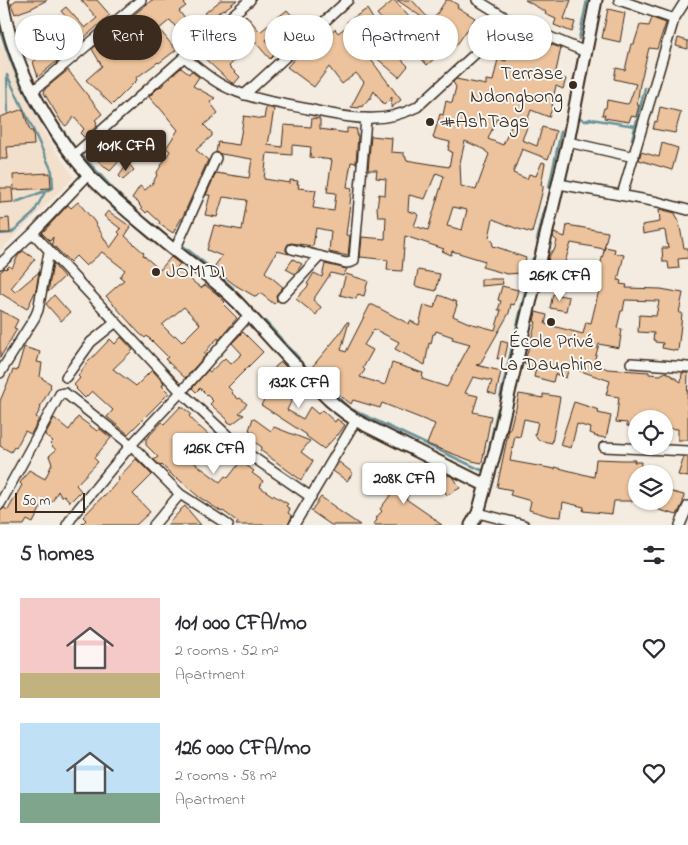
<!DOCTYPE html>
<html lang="en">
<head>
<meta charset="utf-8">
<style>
  body { margin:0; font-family:"Indie Flower",sans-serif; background:#f2f2f3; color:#2b2b33; height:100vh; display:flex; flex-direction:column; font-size:19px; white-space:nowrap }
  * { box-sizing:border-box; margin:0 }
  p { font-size:16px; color:#7c7c81 }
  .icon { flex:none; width:28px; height:28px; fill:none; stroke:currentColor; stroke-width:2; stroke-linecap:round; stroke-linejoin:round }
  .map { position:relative; height:525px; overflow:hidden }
  .drawer { display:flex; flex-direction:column; background:#fff; flex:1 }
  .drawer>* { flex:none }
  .hud { position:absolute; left:15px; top:15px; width:659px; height:45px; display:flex; gap:10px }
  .tools { position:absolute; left:628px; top:410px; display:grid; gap:10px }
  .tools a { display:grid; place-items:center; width:45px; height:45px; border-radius:50%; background:#fff; box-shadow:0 1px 4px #0004; font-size:25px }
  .scale { position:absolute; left:15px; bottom:12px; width:70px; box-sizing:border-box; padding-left:5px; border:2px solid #3b2a1e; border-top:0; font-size:14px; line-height:18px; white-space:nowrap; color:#3b2a1e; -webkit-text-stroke:4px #f6f6f2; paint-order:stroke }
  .price { position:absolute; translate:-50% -42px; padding:0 11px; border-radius:5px; background:#fff; color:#222; font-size:16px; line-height:32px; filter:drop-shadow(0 1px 2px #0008) }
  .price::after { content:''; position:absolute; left:50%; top:30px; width:15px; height:11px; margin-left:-8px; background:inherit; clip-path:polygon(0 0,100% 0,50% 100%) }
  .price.on { background:#3b2a1e; color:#fff }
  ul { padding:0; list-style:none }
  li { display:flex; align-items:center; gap:15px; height:125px; padding:0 20px }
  li span { display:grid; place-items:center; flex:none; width:140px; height:100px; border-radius:0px; color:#555 }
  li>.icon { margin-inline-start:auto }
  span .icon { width:60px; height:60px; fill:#fffc; stroke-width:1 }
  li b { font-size:21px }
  h2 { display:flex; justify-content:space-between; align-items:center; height:60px; padding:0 20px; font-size:21px }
  .tag { padding:0 18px; border-radius:22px; background:#fff; box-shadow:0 1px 4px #0004; font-size:18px; line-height:45px }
  .tag.on { background:#3b2a1e; color:#fff }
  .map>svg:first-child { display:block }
  .built { fill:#f2e0cc }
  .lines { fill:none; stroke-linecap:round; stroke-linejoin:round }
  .stream { stroke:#6a9298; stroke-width:2.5 }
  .building { fill:#ecc39c; stroke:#3b2a1e; fill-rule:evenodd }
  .street-casing { stroke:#3b2a1e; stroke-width:12 }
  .secondary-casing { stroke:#3b2a1e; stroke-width:15 }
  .street { stroke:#f6f6f2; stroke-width:9 }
  .secondary { stroke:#f6f6f2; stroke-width:11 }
  .poi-dot { fill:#3b2a1e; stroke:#f6f6f2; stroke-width:2 }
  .labels { text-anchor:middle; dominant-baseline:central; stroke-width:4; stroke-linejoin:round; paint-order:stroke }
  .poi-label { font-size:20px; fill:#3b2a1e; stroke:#f6f6f2; text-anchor:start }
</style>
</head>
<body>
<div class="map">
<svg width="688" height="525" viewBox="0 0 688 525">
  <rect width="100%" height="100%" fill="#f4ece1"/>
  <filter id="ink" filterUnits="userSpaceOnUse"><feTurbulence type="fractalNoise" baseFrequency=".02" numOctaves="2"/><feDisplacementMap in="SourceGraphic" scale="10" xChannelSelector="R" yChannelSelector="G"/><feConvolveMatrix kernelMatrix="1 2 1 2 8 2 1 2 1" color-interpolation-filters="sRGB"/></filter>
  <g filter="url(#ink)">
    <path class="built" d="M0 42 26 99 51 144 74 177 0 251Z"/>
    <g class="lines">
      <path class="stream" d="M0 28C12 77 46 137 80 174
        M579 39 587 0
        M39 91 49 110 75 148
        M8 116 7 75 31 125 51 169 52 172 53 188 16 202
        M577 116 585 121 591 119 635 126
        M632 139 645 88
        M81 154 118 194 138 212
        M88 182 105 199
        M549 187 561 131
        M110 205 116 210
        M133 224 139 229
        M0 234 11 233 33 214 45 192
        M537 240 545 208
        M182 245 213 270 233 288
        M81 291 110 323
        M265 321 299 358
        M247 322 264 340
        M124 337 140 354
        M308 368 349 408 481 470 484 469 486 462 498 408
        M297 375 332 411 351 424
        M500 398 533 258"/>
    </g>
    <path class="building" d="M16 0H47L32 8 15 14 11 4Z
      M81 0H97L110 15 84 38 61 11 66 7 85 28 97 18Z
      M152 0H188L184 4 186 6 179 11 196 33 187 41 170 20 159 29 176 50 159 63 158 62 136 78 137 80 112 105 86 80 102 66 92 49Z
      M221 0H237L224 10 223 9 210 19 205 13Z
      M394 0 441 53 427 65 409 45 396 54 408 66 399 77 368 51 392 31 377 14Z
      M397 0H412L428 18 426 20Z
      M446 0H450L458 5 457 7 475 18 468 30H467L456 46 442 36 445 33 431 23Z
      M525 0H571L564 19 575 22 572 32 554 25 556 19 545 14 546 12Z
      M367 9 375 22 351 37 359 52 361 50 364 54 366 53 401 100 391 108 392 97 384 105 374 91 370 99 369 98 365 104 364 103 362 107 360 106 359 108 351 107 364 82 356 73 342 84 329 67 314 87 287 67 303 50 306 53 335 29 338 33 349 25 347 22Z
      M608 9 625 13 620 42 602 38Z
      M287 10 303 28 297 33 287 22 266 40 277 52 270 59 255 42 229 66 240 77 234 84 229 81 201 55 206 49 211 55 235 33 231 28 246 15 260 32Z
      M652 18 666 23 657 49 649 48 640 84 637 105H639L636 117 631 116 629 122 604 118 605 115H602L604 108H606L607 100 627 104 629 103 636 84 614 79 616 68 625 70 631 44H634L640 25 649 26Z
      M511 38 533 43 534 39 561 48 555 76 566 79 563 89 556 86 552 102H553L552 106H553L549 117 531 110 526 124 528 125 522 140 537 146 542 127 556 131 551 151 548 159 522 149 513 173 527 179 529 174 536 176 542 162 545 163 541 185 543 186V189L532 233 515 228 493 219 489 237 492 240 493 246 506 250V251L526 258 522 273 507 274 482 267 485 261 452 251 451 255 442 251 444 249 405 236 402 271 387 270 388 260 361 257 360 258 362 237 385 239 386 217H378L377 208 379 194 385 195 386 179 376 178 377 170H368L371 136 392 138 391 152 404 153V156L406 157V160L449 167 452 152 448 150 450 142 433 138 440 114 443 115 446 101 452 103 456 87 453 82 456 79 486 85V80L493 81 498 59 506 61ZM497 118 512 124 503 145 488 139ZM465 141 485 150V151L489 154 476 190 461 186 460 163ZM436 173 444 176 428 230 414 226 418 215 416 213 408 211 409 195 425 199ZM453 207 467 210 462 230 447 226Z
      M678 38 688 41V49L676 46Z
      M50 39 63 55 60 57 61 59 56 64 57 61 38 77 33 62 40 56 36 51Z
      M181 68 189 74 191 71 199 77 193 86 215 98 210 102 218 113 204 125 212 133V136L196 150 208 160 184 214 173 233 159 224 160 222 148 211 146 213 141 208V207L139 205 140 204 132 198 140 186 145 190 152 184 156 177 157 175 156 174 170 151 166 148 178 130 159 107H158L149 97 160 86 161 87 165 82Z
      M68 70 102 114 95 120 97 122 96 123 97 126 84 137 80 133 84 129 74 117 66 126 62 123 44 93 45 89Z
      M266 107 274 109 268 145 282 147 284 125 311 127 312 118 320 119V129L347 133V128L357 129 356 135H358L356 163 351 162 347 187 352 188 346 235 350 236 348 256 329 252 331 231 316 228 313 246 291 243 288 244 286 248V251L289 254 277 251 265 272 283 287 276 295 277 301 274 304 260 293 256 297 235 285 222 275 223 273 214 267 222 256 207 250 214 225 242 230 247 200 223 197 217 217 205 215 210 195H206L216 173 249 178 252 159 221 154 216 152 218 142 239 145 244 116 264 119ZM292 145 311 147 310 157 332 160 327 192 336 193 334 211 313 208 316 190 298 188 299 184H297L298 181 290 180V183L264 179 267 153 292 155Z
      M660 107 681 112 675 133 653 129 655 121 657 122Z
      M23 109 30 131H33L34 145 7 147 8 159H0V117Z
      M103 138 123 157 110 171 108 169H107L88 151Z
      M662 143 678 148 672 170 639 160 641 152 659 157Z
      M128 163 134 170 123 180 119 176Z
      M50 173 51 188 14 190 13 175Z
      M0 188H12L13 202 0 203Z
      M78 202 94 221 110 248 120 234 118 232 121 229 104 216 108 211 131 227 125 236 144 253 143 255 160 270 171 257 180 264 176 268 201 288 205 285 217 294 225 302 223 304 237 318 219 340 218 338 211 345 204 354 206 355 185 378 165 359 168 357 147 336 145 338 139 333 106 296 124 280 120 277 125 270 102 252 86 266 76 256 70 262 52 244 53 237 50 241 42 233 68 205 71 208ZM184 307 200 324 182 342 175 335 173 336 162 325Z
      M659 209 675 213 679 222 684 248H688V258L678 259 679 268 669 269 668 262H663L662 248H668L665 231 664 230 643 234 642 225 660 222Z
      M9 218 10 233H0V219Z
      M567 225 608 232 604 249 571 243 562 271H563L560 286 543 282 549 257 552 251H554L557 241 553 237 554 233 565 237Z
      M605 247 615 249 614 253 624 255 618 280 621 281 620 284 627 285 626 288 661 289 683 293 679 313H682L681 324 678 351 662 348 663 343 655 342V340H653L654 333 638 332 639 315 656 316 659 301 625 300 623 311H621L617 328 622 329 619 348 599 344 594 362 607 369 649 372V374L660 375 666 372 681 382 682 373H688L687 405H688V440H678V429L664 428V419H636V427L627 426V423L616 422 619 397 606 395 610 381 569 367 566 378 555 374 553 382 534 377 536 368 524 364 536 322 534 321 536 312 547 315 545 324 583 334 586 322 591 323 600 286 591 283 593 276 597 277Z
      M23 251 35 259 11 288 15 292 39 272 36 290 27 309 0 293V272L5 268 6 269 9 266 12 268 19 254Z
      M293 259 302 264 295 274 286 269Z
      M53 264 64 277 48 292Z
      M325 264 347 269 343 276 331 273 313 300 321 307 316 315 296 299 309 285 307 284 314 273 322 277Z
      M418 270 440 274 436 291 415 286Z
      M346 274 368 281 364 296 358 294 356 299 340 295Z
      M481 279H502L503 284 481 286Z
      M502 286 518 290 514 305 511 304 509 313 480 364 476 365 501 371 496 395 488 392 492 381 473 377 465 393 478 396 473 412 491 416 482 463 472 461 427 444 435 424 382 403 380 408 353 400 351 404 333 390 334 389 312 367 337 337 347 322H349L341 350 346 352 370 305H373L409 324 410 321 419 325 424 305 434 308 439 295 457 302 456 304 457 305 453 316 469 323 495 330 501 310H498L501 301 498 300ZM374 329 399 342 395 349 425 365 429 343 431 344 433 334H435L436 331 453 337 452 339 470 344 447 387 422 379 423 373 392 363 385 385 360 377 365 370 363 368 373 350 364 345Z
      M553 294 569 297 566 311 550 308Z
      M54 295 70 313 61 321 46 304Z
      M0 310 18 320 14 328 17 329 0 358Z
      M243 332 263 352 228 387 233 392 232 393 238 399 240 398 247 404 239 413 244 415 232 424 228 422 227 419 210 404 213 401 200 388 196 392 192 388 208 370 210 372 225 358 231 364 242 354 232 343Z
      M121 337 133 350 113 369 136 386 152 370 164 383 162 386 169 393 128 434 107 417 113 410 92 391 85 398 76 389 77 388 74 385 80 378 78 376 87 363 110 339 115 344Z
      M501 341 508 343 505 357 497 359Z
      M24 347 40 352 37 362 42 363 40 377 51 384 50 386 51 387 40 407 41 408 36 417 39 419 31 434 25 431 16 448 14 447 11 452 0 446V401L13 370 17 371Z
      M281 362 289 370 288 372 301 382 287 410 303 419 310 407 318 414 322 410 335 422 337 419 345 425 338 435H337L324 449 306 436 307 435 261 405 274 384 268 380 276 366Z
      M519 394 543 398V394L560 397 552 443 538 440 535 435 538 422 524 419 520 437 515 436 510 461 555 469V467L594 477 596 459 622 460H635L634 462H641L640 474H636V501H614L612 514 583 511 584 507 563 502 561 517 549 516 529 510 531 501 510 495 512 490 497 487 509 429H510L514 413H515Z
      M574 402 599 410 598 413 611 416 606 438 594 436 595 435 590 433 591 428 577 424 571 448 560 445Z
      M181 406 191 414 189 416 199 427H200L212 438 192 461 220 482 225 476 228 478 241 461 254 471 252 473 263 481 260 487 273 496V495L288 504 286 506 290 509 288 513 292 516 288 525H236L238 522 223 511 222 512 199 497 176 477 175 478 162 465 161 466 154 460 158 457 146 445V439L162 422 164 424Z
      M78 417 97 431 100 429 111 438 94 458 98 462 76 485 81 491 70 502 64 495 61 497 58 491 52 502 45 499 33 523 27 520 24 525H0V512L4 508 8 510 22 485 20 483 29 470 45 479 52 464 49 456 56 450 50 444 53 441 45 435 54 418 69 430Z
      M253 418 271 431 274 427 310 441 301 452 313 461 301 480 260 450 262 447 250 439 255 433 249 430Z
      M684 457H688V477L678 475Z
      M136 459 152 475 133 494 150 512 136 525H81L86 520 83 517 103 496 104 497 119 480 118 478Z
      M339 462 353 473 347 481 333 471Z
      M408 464 421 471 406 499 435 519V520L442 525H373L377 520 376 518 382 511 380 509 401 481 400 480Z
      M449 475 454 478 460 488 447 495 439 482Z
      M664 490 684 495 683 503 677 515 659 510 661 501H664Z
      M321 497 335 507V508L360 525H331L311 511Z
      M185 506 201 525H167L180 511H179Z"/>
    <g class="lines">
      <defs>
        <path id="street" d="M477 0 511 21 586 52
          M619 0 674 19
          M184 57C198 68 213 82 230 89 255 100 283 104 308 109 327 113 346 118 365 118 382 119 401 115 417 107L511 21
          M33 91 141 0
          M244 95 348 0
          M568 142 634 157
          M73 156 184 57 250 0
          M559 184 658 202 688 210
          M622 195 674 19 686 0
          M33 233 181 392 244 451 311 497
          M292 249 346 263 352 262 354 260 366 119
          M175 250 216 158
          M0 264 33 233 89 174
          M282 297 320 256
          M631 363 688 367
          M0 373 35 317 38 310 49 252
          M66 377 91 342 116 322
          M604 447 688 451
          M0 504 60 394 65 393 131 445 180 494 228 525
          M478 513 524 525
          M67 525 74 514 131 445 181 392 248 316
          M154 525 180 494
          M294 525 356 420
          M680 525 688 506"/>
        <path id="secondary" d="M2 0C5 17 9 35 15 51 28 91 60 143 88 174 111 199 138 220 164 242 188 262 215 279 237 302 257 323 276 345 296 366 316 387 335 409 361 423L485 485
          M471 525 478 513 496 448 568 142 596 0"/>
      </defs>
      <use href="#street" class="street-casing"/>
      <use href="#secondary" class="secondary-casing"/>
      <use href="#street" class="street"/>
      <use href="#secondary" class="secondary"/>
    </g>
  </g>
  <g class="poi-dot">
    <circle cx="573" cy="85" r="5"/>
    <circle cx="430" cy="122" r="5"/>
    <circle cx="156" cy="272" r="5"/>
    <circle cx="551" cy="322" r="5"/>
  </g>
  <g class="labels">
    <g class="poi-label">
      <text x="563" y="74" text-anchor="end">Terrase<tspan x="563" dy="23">Ndongbong</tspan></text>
      <text x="440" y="122">#AshTags</text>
      <text x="166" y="272">JOMIDI</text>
      <text x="551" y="342" text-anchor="middle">École Privé<tspan x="551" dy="23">La Dauphine</tspan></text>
    </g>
  </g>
</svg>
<div class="tools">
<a><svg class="icon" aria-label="locate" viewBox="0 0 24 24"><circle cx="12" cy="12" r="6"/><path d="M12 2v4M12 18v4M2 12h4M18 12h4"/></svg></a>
<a><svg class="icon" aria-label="layers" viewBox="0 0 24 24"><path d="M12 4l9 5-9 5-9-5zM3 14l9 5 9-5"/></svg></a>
</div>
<div class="scale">50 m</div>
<b class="price on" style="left:126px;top:172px">101K CFA</b>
<b class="price" style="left:560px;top:302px">261K CFA</b>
<b class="price" style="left:299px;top:409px">132K CFA</b>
<b class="price" style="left:214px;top:475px">126K CFA</b>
<b class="price" style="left:404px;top:505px">208K CFA</b>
<div class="hud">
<a class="tag">Buy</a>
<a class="tag on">Rent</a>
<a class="tag">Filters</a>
<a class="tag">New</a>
<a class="tag">Apartment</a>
<a class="tag">House</a>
</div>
</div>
<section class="drawer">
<h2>5 homes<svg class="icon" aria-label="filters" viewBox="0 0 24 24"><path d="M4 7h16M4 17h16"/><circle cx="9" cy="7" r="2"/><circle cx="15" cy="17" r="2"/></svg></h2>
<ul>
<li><span style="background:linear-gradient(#f6c9c9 75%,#c2b280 0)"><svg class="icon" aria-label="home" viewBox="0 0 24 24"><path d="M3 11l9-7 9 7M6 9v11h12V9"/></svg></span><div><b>101 000 CFA/mo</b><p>2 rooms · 52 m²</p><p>Apartment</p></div><svg class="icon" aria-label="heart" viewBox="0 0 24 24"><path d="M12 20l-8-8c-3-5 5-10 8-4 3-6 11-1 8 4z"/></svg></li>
<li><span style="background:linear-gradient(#bfe0f5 70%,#7fa58c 0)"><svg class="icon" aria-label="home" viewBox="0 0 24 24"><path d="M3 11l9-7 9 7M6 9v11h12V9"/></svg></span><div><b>126 000 CFA/mo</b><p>2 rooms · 58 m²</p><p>Apartment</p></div><svg class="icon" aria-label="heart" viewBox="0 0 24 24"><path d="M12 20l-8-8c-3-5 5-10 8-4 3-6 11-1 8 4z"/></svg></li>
</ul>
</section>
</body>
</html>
